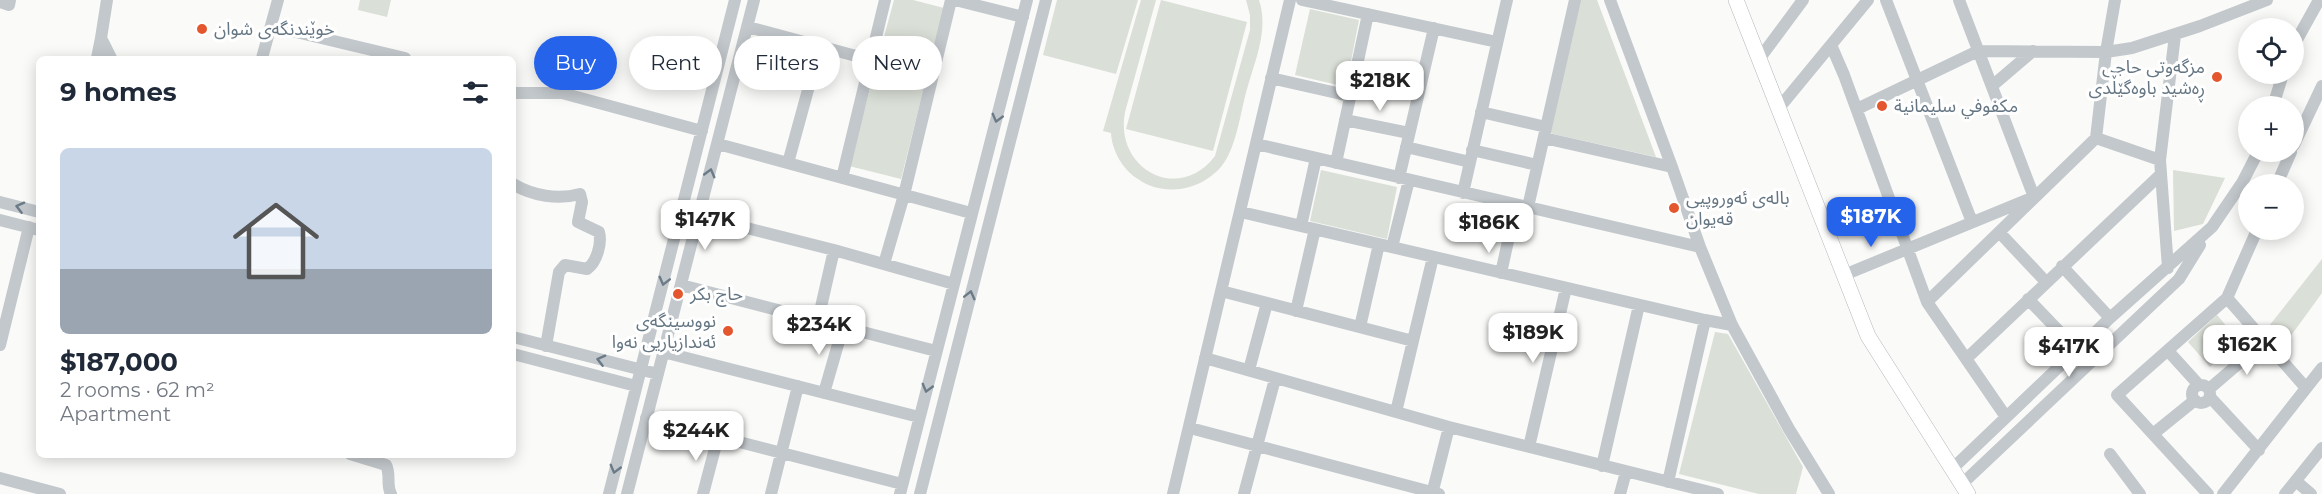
<!DOCTYPE html>
<html lang="en">
<head>
<meta charset="utf-8">
<style>
  body { margin:0; font-family:Montserrat,"Noto Sans Arabic",sans-serif; background:#f6f6f7; color:#1f2937; height:100vh; display:flex; flex-direction:column; font-size:22px; white-space:nowrap }
  * { box-sizing:border-box; margin:0 }
  p { font-size:20px; color:#747a83 }
  .icon { flex:none; width:33px; height:33px; fill:none; stroke:currentColor; stroke-width:2; stroke-linecap:round; stroke-linejoin:round }
  .map { position:relative; flex:1; overflow:hidden }
  .details { position:absolute; left:36px; top:56px; width:480px; height:402px; display:flex; flex-direction:column; background:#fff; border-radius:9px; box-shadow:0 3px 15px #0003 }
  .details>* { flex:none }
  .banner { position:absolute; left:534px; top:36px; width:570px; height:54px; display:flex; gap:12px }
  .buttons { position:absolute; left:2238px; top:18px; display:grid; gap:12px }
  .buttons a { display:grid; place-items:center; width:66px; height:66px; border-radius:50%; background:#fff; box-shadow:0 3px 15px #0003; font-size:30px }
  .price { position:absolute; translate:-50% -51px; padding:0 14px; border-radius:12px; background:#fff; color:#222; font-size:20px; line-height:39px; filter:drop-shadow(0 2px 3px #0008) }
  .price::after { content:''; position:absolute; left:50%; top:36px; width:18px; height:14px; margin-left:-9px; background:inherit; clip-path:polygon(0 0,100% 0,50% 100%) }
  .price.current { background:#2563eb; color:#fff }
  ul { padding:0; list-style:none }
  li { display:grid; align-content:center; gap:12px; height:318px; padding:0 24px }
  li+li { border-top:2px solid #e0e1e3 }
  li span { display:grid; place-items:center; height:186px; border-radius:9px; color:#555 }
  li>.icon { margin-inline-start:auto }
  span .icon { width:108px; height:108px; fill:#fffc; stroke-width:1 }
  li b { font-size:26px }
  h2 { display:flex; justify-content:space-between; align-items:center; height:72px; padding:0 24px; font-size:26px }
  .tag { padding:0 21px; border-radius:27px; background:#fff; box-shadow:0 3px 15px #0003; font-size:21px; line-height:54px }
  .tag.current { background:#2563eb; color:#fff }
  .map>svg:first-child { display:block }
  .green { fill:#dadfd7 }
  .lines { fill:none; stroke-linecap:round; stroke-linejoin:round }
  .major-casing { stroke:#b5babe; stroke-width:16 }
  .minor { stroke:#c3c8cc; stroke-width:12 }
  .major { stroke:#fff; stroke-width:15 }
  .oneway { stroke:#6a7a87 }
  .poi-dot { fill:#e4572e; stroke:#fff; stroke-width:2 }
  .labels { text-anchor:middle; dominant-baseline:central; stroke-width:6; stroke-linejoin:round; paint-order:stroke }
  .poi-label { font-size:18px; fill:#657683; stroke:#fff; text-anchor:start }
</style>
</head>
<body>
<div class="map">
<svg width="2322" height="494" viewBox="0 0 2322 494">
  <rect width="100%" height="100%" fill="#fafaf8"/>
  <path class="green" d="M360 0H391L387 17 358 10Z
    M894 0H913L944 8 901 179 849 166Z
    M1057 0H1138L1116 74 1043 55Z
    M1141 0H1156L1125 112C1114 169 1179 204 1215 156L1250 30V15L1246 0H1259C1269 30 1255 60 1247 89 1241 110 1238 136 1228 156 1212 188 1167 200 1138 179 1123 170 1112 151 1111 133L1103 131Z
    M1161 0 1247 22 1213 151 1126 129Z
    M1580 0H1597L1656 157 1549 133Z
    M1310 9 1359 20 1346 87 1295 75Z
    M1321 170 1397 187 1387 239 1310 221Z
    M2173 170 2225 178 2203 224 2174 231Z
    M2322 259V293L2282 348 2265 331Z
    M2217 315 2239 341 2210 367 2188 342Z
    M1715 332 1728 334 1803 467 1796 494H1759L1679 474Z"/>
  <g class="lines">
    <defs>
      <path id="major" d="M1736 0 1868 336 1968 494"/>
    </defs>
    <use href="#major" class="major-casing"/>
    <path class="minor" d="M107 0 101 38 111 58
      M955 0 1023 17
      M1302 0 1497 42
      M1610 0 1672 167 1700 247 1732 325 1789 429 1829 494
      M1886 0 1972 222
      M0 2 9 5 10 0
      M271 26 405 58
      M748 27 871 60
      M1831 45 1844 75 1927 302 2006 417
      M2294 45 2319 0
      M97 58 101 38
      M262 58 278 0
      M1760 58 1803 0
      M1271 78 1350 96
      M1992 86 2033 51
      M513 93H562L702 131
      M2273 106 2283 74
      M1779 108 1868 0
      M1857 109 1978 51 2106 52 2132 48 2200 26 2267 0
      M1481 112 1546 127
      M1345 120 1409 133
      M1544 138 1672 167
      M2096 138 2160 160
      M718 144 971 213
      M1256 144 1700 247
      M2294 145 2322 86
      M1406 147 1470 162
      M1472 150 1537 165
      M788 163 820 46
      M1336 163 1368 14
      M842 178 885 0
      M1399 178 1434 28
      M513 184C533 196 558 200 580 194L582 202 578 222 599 232C602 243 597 262 587 269L565 265 559 272 546 346
      M2277 184 2291 152
      M1463 193 1507 0
      M0 202 39 212
      M1528 207 1575 0
      M1241 212 1705 320 1732 325
      M699 216 834 250 954 284
      M0 220 39 230
      M1301 226 1316 158
      M1999 232 2046 282
      M1392 247 1409 180
      M884 264 904 195 951 0
      M2062 266 2110 318
      M2168 268 2160 160 2175 35
      M1501 273 1516 205
      M1844 275 2034 197 1959 0
      M681 285 936 351
      M1221 291 1413 341
      M2227 298 2306 388
      M2028 299 2077 350
      M1927 302 2096 138 2106 52 2115 0
      M1296 311 1315 229
      M818 320 834 250
      M1360 327 1379 244
      M513 337 658 374
      M0 345 29 227
      M663 352 919 417
      M2169 352 2199 385
      M513 354 636 386
      M1205 358 1449 427 1718 494
      M1966 359 2160 175
      M1249 370 1267 303
      M2192 394a9 9 0 1 1 18 0a9 9 0 1 1-18 0Z
      M2209 389 2265 341
      M824 393 843 327
      M2210 397 2259 450
      M1396 412 1433 257
      M646 418 902 484
      M1190 428 1439 494
      M2153 434 2195 400
      M1529 447 1566 288
      M350 454 386 465C391 474 386 485 391 494
      M2110 454 2140 494
      M1602 466 1639 305
      M1952 469 2110 318 2212 227 2242 183 2258 152
      M0 478 60 494
      M2296 481 2311 494
      M1668 482 1705 320
      M1962 484 2179 279 2200 245
      M609 494 735 0
      M627 494 754 0
      M703 494 718 437
      M771 494 798 386
      M900 494 1027 0
      M920 494 1046 0
      M1173 494 1290 0
      M1244 494 1275 379
      M1432 494 1449 427
      M1620 494 1626 472
      M2208 494 2117 395 2227 298 2257 230
      M2223 494 2322 368
      M2285 494 2322 448"/>
    <use href="#major" class="major"/>
  </g>
  <defs><path id="oneway-chevron" d="M-2-3.5L2.5 0L-2 3.5" fill="none" stroke-width="1.6" stroke-linecap="round" stroke-linejoin="round" transform="scale(1.5)"/></defs>
  <g class="oneway">
    <use href="#oneway-chevron" transform="translate(997 118) rotate(105)"/>
    <use href="#oneway-chevron" transform="translate(710 173) rotate(-75)"/>
    <use href="#oneway-chevron" transform="translate(20 207) rotate(-166)"/>
    <use href="#oneway-chevron" transform="translate(664 281) rotate(104)"/>
    <use href="#oneway-chevron" transform="translate(970 295) rotate(-76)"/>
    <use href="#oneway-chevron" transform="translate(601 360) rotate(-166)"/>
    <use href="#oneway-chevron" transform="translate(927 388) rotate(105)"/>
    <use href="#oneway-chevron" transform="translate(615 469) rotate(105)"/>
  </g>
  <g class="poi-dot">
    <circle cx="202" cy="29" r="6"/>
    <circle cx="2217" cy="77" r="6"/>
    <circle cx="1882" cy="106" r="6"/>
    <circle cx="1674" cy="208" r="6"/>
    <circle cx="678" cy="294" r="6"/>
    <circle cx="728" cy="331" r="6"/>
  </g>
  <g class="labels">
    <g class="poi-label">
      <text x="214" y="29">خوێندنگەی شوان</text>
      <text x="2205" y="67" text-anchor="end">مزگەوتی حاجی<tspan x="2205" dy="21">ڕەشید باوەگێڵدی</tspan></text>
      <text x="1894" y="106">مكفوفي سليمانية</text>
      <text x="1686" y="198">بالەی ئەوروپیی<tspan x="1686" dy="21">قەیوان</tspan></text>
      <text x="690" y="294">حاج بكر</text>
      <text x="716" y="321" text-anchor="end">نووسینگەی<tspan x="716" dy="21">ئەندازیاریی نەوا</tspan></text>
    </g>
  </g>
</svg>
<div class="buttons">
<a><svg class="icon" aria-label="locate" viewBox="0 0 24 24"><circle cx="12" cy="12" r="6"/><path d="M12 2v4M12 18v4M2 12h4M18 12h4"/></svg></a>
<a>+</a>
<a>−</a>
</div>
<b class="price" style="left:1380px;top:112px">$218K</b>
<b class="price current" style="left:1871px;top:248px">$187K</b>
<b class="price" style="left:705px;top:251px">$147K</b>
<b class="price" style="left:1489px;top:254px">$186K</b>
<b class="price" style="left:819px;top:356px">$234K</b>
<b class="price" style="left:1533px;top:364px">$189K</b>
<b class="price" style="left:2247px;top:376px">$162K</b>
<b class="price" style="left:2069px;top:378px">$417K</b>
<b class="price" style="left:696px;top:462px">$244K</b>
<div class="banner">
<a class="tag current">Buy</a>
<a class="tag">Rent</a>
<a class="tag">Filters</a>
<a class="tag">New</a>
</div>
<section class="details">
<h2>9 homes<svg class="icon" aria-label="filters" viewBox="0 0 24 24"><path d="M4 7h16M4 17h16"/><circle cx="9" cy="7" r="2"/><circle cx="15" cy="17" r="2"/></svg></h2>
<ul>
<li><span style="background:linear-gradient(#c9d6e8 65%,#9aa5b1 0)"><svg class="icon" aria-label="home" viewBox="0 0 24 24"><path d="M3 11l9-7 9 7M6 9v11h12V9"/></svg></span><div><b>$187,000</b><p>2 rooms · 62 m²</p><p>Apartment</p></div></li>
</ul>
</section>
</div>
</body>
</html>
